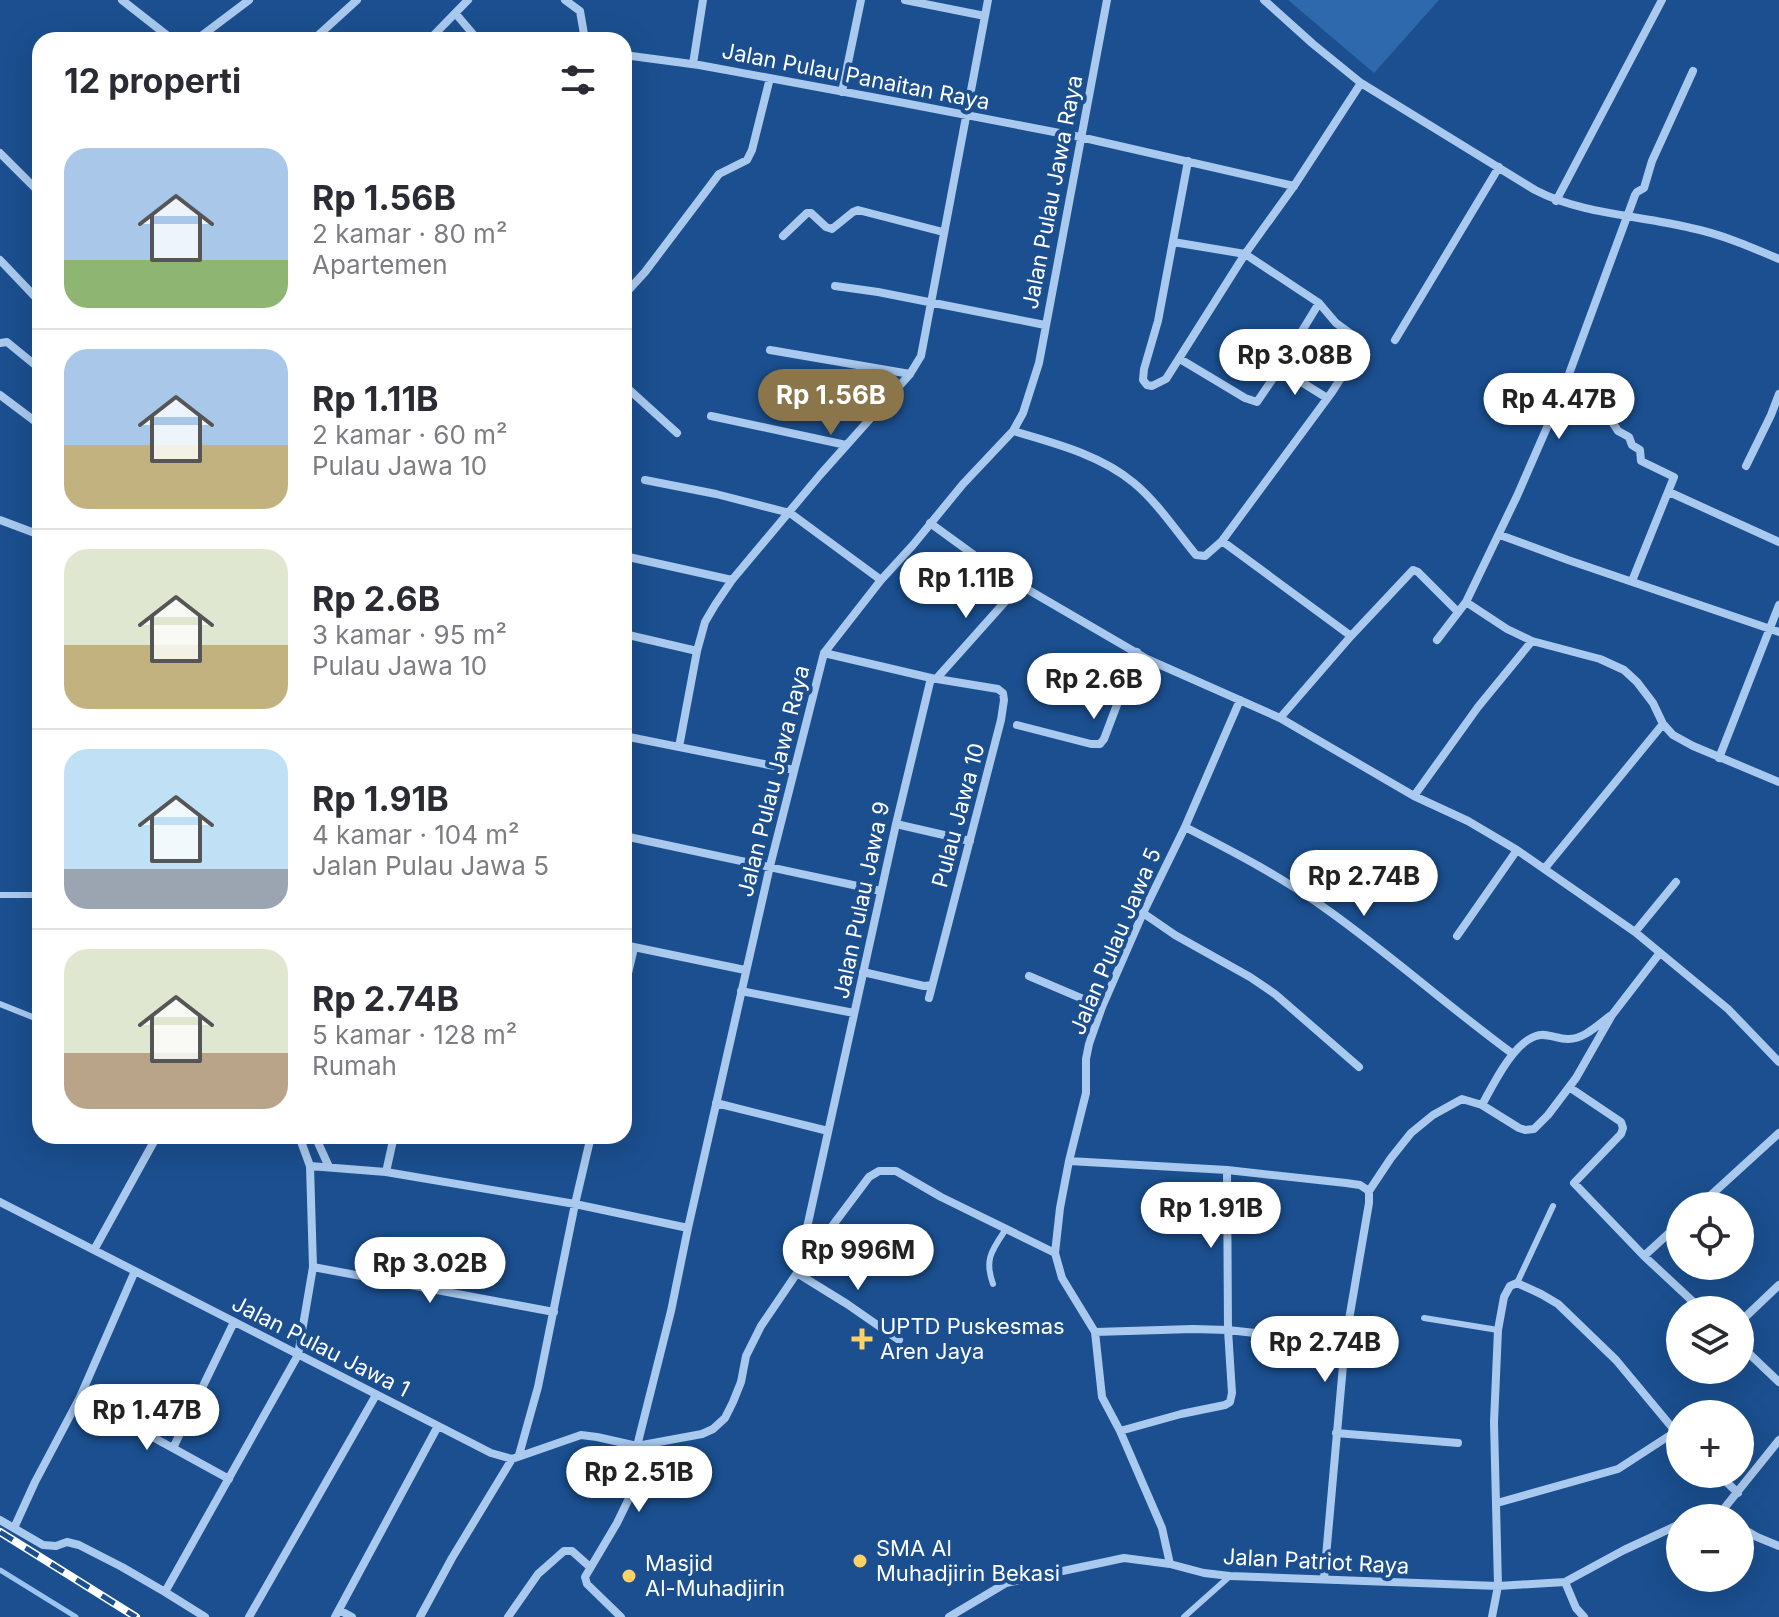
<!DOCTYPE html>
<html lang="id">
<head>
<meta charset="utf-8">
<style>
  body { margin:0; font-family:Inter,sans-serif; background:#f7f7f7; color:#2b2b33; height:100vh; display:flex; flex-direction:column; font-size:30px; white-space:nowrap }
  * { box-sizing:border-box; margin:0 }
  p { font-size:26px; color:#7c7c81 }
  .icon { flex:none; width:44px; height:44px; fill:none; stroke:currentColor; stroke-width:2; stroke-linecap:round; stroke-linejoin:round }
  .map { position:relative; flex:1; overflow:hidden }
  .panel { position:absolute; left:32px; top:32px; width:600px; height:1112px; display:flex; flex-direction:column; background:#fff; border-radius:24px; box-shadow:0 8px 32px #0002 }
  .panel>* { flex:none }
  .buttons { position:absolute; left:1666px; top:1192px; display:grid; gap:16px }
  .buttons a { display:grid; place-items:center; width:88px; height:88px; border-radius:50%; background:#fff; box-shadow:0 8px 32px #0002; font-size:40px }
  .price { position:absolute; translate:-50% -68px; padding:0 18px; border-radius:28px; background:#fff; color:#222; font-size:26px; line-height:52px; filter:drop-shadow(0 2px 4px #0008) }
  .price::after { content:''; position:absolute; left:50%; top:48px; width:24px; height:18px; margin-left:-12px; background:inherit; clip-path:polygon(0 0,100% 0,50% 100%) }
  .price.on { background:#8a764a; color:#fff }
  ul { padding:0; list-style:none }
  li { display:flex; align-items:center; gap:24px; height:200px; padding:0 32px }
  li+li { border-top:2px solid #e1e1e2 }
  li span { display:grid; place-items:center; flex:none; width:224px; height:160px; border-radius:24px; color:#555 }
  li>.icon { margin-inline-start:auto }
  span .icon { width:96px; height:96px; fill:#fffc; stroke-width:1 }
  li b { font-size:34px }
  h2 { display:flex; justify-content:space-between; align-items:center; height:96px; padding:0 32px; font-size:34px }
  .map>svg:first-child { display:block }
  .green { fill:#2e69ad }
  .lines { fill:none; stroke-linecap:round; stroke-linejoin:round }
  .stream { stroke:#9cc4f0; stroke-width:5 }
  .lane { stroke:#a9c9ee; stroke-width:6 }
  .street { stroke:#a9c9ee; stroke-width:8 }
  .rail-casing { stroke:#fff; stroke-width:8 }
  .rail { stroke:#1b4f8f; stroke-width:5; stroke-dasharray:15; stroke-linecap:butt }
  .poi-dot { fill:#ffd166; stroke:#1b4f8f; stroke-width:3 }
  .labels { text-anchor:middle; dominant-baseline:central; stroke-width:8; stroke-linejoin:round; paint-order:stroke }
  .street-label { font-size:22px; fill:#fff; stroke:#1b4f8f }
  .poi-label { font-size:22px; fill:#fff; stroke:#1b4f8f; text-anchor:start }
</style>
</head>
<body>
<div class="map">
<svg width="1779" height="1617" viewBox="0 0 1779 1617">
  <rect width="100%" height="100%" fill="#1b4f8f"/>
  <path class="green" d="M1288 0H1439L1374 73Z"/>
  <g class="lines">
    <path class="stream" d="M0 1570 76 1617"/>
    <path class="lane" d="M0 895H40
      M0 1004 40 1020
      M1517 1283 1553 1206
      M993 1284C984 1259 992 1250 1006 1229
      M1424 1318 1498 1330
      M1184 1617 1230 1576"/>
    <path class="street" d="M122 0 173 40
      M565 0 580 11 585 40
      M905 0 985 16
      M1264 0 1313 44 1361 83 1535 190C1583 215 1639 215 1691 228 1721 234 1751 247 1779 259
      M456 14 478 40
      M196 40 249 0
      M313 40 357 0
      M429 40 468 0
      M624 55 699 65 904 103 1080 137 1294 186
      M693 64 703 0
      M842 92 861 0
      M0 153 40 193
      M1188 161 1158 321 1144 369 1143 380 1147 385 1152 386 1166 379 1245 254 1294 186 1361 83
      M1556 201 1662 0
      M783 236 807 213H811L826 227 832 229 853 212 858 210 943 232
      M0 260 40 302
      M835 286 878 292 1045 325
      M624 295 645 272 719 174 747 160 752 150 770 78
      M1395 340 1499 167
      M0 343 7 342 40 369
      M770 350 910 374
      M1180 359 1245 398 1257 402 1274 377 1319 303
      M1279 368 1327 398
      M624 385 677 433
      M1562 393 1609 417 1618 431 1629 437 1632 445 1640 450 1641 461 1674 477 1632 581
      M0 395 40 425
      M711 416 846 445
      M1013 431C1054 443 1101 455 1134 483 1158 503 1176 531 1196 555L1205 556 1222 541 1332 392 1362 345V342L1336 323 1319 303 1245 254 1173 242
      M1746 466 1771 415 1779 394
      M645 480 716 494 790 513 881 580
      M1669 492 1779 542
      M0 520 40 535
      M930 523 974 555 1020 585 1147 659 1280 718 1414 796 1468 821 1517 850 1635 932 1728 1009 1779 1062
      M1500 535 1568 560 1779 632
      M1222 541 1351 636
      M624 556 732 580
      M1466 602 1507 629 1532 641 1600 659 1624 670 1637 682 1653 703 1663 724 1673 735 1693 746 1779 782
      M624 634 697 651
      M1437 640 1466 602 1517 496 1562 393 1635 195 1637 192 1644 188 1652 161 1693 71
      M824 653 931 678 998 689 1003 693 1004 700 1001 720 929 998
      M937 678 1020 585
      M1280 718 1351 636 1413 570 1418 572 1458 612
      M1017 725 1091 744H1100L1104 739 1137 652
      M624 736 794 770
      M679 747 697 651 705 622 715 605 732 580 820 475 910 374 921 356 988 0
      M1719 758 1779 605
      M1414 796 1478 707 1532 641
      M896 824 970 841
      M1185 827C1234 852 1284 878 1329 911 1392 956 1450 1008 1513 1054
      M624 836 881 891
      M1545 868 1663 724
      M1143 913 1175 935 1250 977 1275 994 1359 1067
      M1635 932 1676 882
      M1457 936 1517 850
      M624 945 745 970
      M863 972 924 986 932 985
      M1029 976 1102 1007
      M624 990 634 948
      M741 991 854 1013
      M1569 1087 1621 1122 1623 1128 1621 1134 1574 1183 1644 1256 1702 1310
      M716 1103 828 1131
      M1482 1105C1493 1085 1513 1043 1536 1036 1545 1032 1557 1039 1567 1039 1583 1040 1598 1025 1610 1016
      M315 1136 329 1167
      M1069 1161 1227 1170 1346 1183 1360 1185 1369 1191
      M310 1166 386 1172 575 1204 688 1228
      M386 1172 394 1136
      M0 1202 491 1453 512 1459 581 1435 597 1437 637 1446 702 1434 713 1429 725 1418 733 1402 741 1382 746 1356 761 1326 797 1273 869 1177 879 1171H896L941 1197 1055 1253
      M1699 1206 1779 1133
      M94 1250 157 1136
      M1644 1256 1680 1223
      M313 1267 554 1312
      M1740 1322 1779 1285
      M1095 1332 1193 1329 1228 1330 1345 1343
      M899 1340 847 1304 797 1273 896 824 931 678
      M1740 1345 1779 1382
      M80 1397 229 1479
      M1120 1431 1181 1414 1225 1405 1230 1402 1232 1393 1228 1330 1227 1170
      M1336 1433 1458 1443
      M637 1446 671 1311 688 1228 770 866 824 653 881 580 913 545 963 484 1013 431 1023 413 1039 363 1107 0
      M173 1448 234 1322
      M519 1455 538 1387 575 1204 591 1136
      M1718 1474 1738 1493
      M1497 1503 1618 1469 1675 1432
      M1698 1518 1722 1511 1779 1440
      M0 1520 43 1545 56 1546 67 1542 79 1545 122 1567 165 1592
      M1740 1527 1757 1537 1779 1546
      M14 1528 35 1482 80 1397 135 1271
      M1170 1564 1162 1528 1120 1431 1102 1397 1095 1332 1062 1278 1055 1253 1060 1208 1069 1161 1086 1093V1059L1089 1044 1102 1007 1143 913 1185 827 1240 700
      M1324 1579 1345 1343 1369 1203V1191L1391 1158 1411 1133 1433 1115 1462 1099 1482 1105 1519 1128 1525 1130 1534 1129 1548 1115 1576 1078 1612 1015 1659 954
      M1565 1582 1576 1608 1584 1617
      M339 1610 352 1617
      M205 1617 165 1592 298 1355 313 1267 310 1166 299 1136
      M249 1617 376 1395
      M335 1617 438 1426
      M420 1617 452 1558 512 1459
      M508 1617 538 1574 564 1551H572L590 1567
      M621 1617 587 1584 585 1577 617 1523 656 1443
      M949 1617 1006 1583 1124 1558 1170 1564 1204 1573 1230 1576 1498 1586 1565 1582 1624 1550 1680 1524
      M1492 1617 1498 1586 1494 1422 1498 1330 1504 1297 1510 1286 1517 1283 1541 1294 1558 1304 1616 1360 1680 1437"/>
    <defs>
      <path id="rail" d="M0 1532 136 1617"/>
    </defs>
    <use href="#rail" class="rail-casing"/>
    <use href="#rail" class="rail"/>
  </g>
  <g class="poi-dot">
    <path d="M858 1327h8v8h8v8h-8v8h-8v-8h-8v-8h8z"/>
    <circle cx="860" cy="1561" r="8"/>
    <circle cx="629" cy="1576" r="8"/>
  </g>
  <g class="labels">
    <g class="street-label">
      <text transform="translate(856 76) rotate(11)">Jalan Pulau Panaitan Raya</text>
      <text transform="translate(1052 192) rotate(-79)">Jalan Pulau Jawa Raya</text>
      <text transform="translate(773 781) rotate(-76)">Jalan Pulau Jawa Raya</text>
      <text transform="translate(958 815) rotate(-75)">Pulau Jawa 10</text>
      <text transform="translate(861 900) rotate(-78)">Jalan Pulau Jawa 9</text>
      <text transform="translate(1115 941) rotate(-67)">Jalan Pulau Jawa 5</text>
      <text transform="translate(321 1346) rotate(27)">Jalan Pulau Jawa 1</text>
      <text transform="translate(1316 1561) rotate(3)">Jalan Patriot Raya</text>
    </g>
    <g class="poi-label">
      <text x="880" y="1326">UPTD Puskesmas<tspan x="880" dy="25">Aren Jaya</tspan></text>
      <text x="876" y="1548">SMA Al<tspan x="876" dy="25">Muhadjirin Bekasi</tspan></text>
      <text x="645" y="1563">Masjid<tspan x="645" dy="25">Al-Muhadjirin</tspan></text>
    </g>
  </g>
</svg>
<div class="buttons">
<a><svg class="icon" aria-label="locate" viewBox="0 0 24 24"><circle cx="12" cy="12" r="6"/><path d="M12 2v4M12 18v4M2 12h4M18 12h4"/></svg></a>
<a><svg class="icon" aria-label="layers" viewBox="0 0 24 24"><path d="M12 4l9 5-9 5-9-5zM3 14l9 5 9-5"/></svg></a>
<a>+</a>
<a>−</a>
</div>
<b class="price" style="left:1295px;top:397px">Rp 3.08B</b>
<b class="price on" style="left:831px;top:437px">Rp 1.56B</b>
<b class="price" style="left:1559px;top:441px">Rp 4.47B</b>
<b class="price" style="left:966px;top:620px">Rp 1.11B</b>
<b class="price" style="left:1094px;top:721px">Rp 2.6B</b>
<b class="price" style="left:1364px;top:918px">Rp 2.74B</b>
<b class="price" style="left:1211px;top:1250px">Rp 1.91B</b>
<b class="price" style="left:858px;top:1292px">Rp 996M</b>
<b class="price" style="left:430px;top:1305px">Rp 3.02B</b>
<b class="price" style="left:1325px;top:1384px">Rp 2.74B</b>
<b class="price" style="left:147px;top:1452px">Rp 1.47B</b>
<b class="price" style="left:639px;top:1514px">Rp 2.51B</b>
<section class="panel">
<h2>12 properti<svg class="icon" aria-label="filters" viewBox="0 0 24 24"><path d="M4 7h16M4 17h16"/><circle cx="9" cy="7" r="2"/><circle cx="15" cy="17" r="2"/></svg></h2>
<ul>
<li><span style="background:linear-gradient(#a9c7e8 70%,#8fb573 0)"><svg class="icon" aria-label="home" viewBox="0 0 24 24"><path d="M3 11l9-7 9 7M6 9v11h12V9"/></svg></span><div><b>Rp 1.56B</b><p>2 kamar · 80 m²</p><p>Apartemen</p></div></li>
<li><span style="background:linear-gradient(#a9c7e8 60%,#c2b280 0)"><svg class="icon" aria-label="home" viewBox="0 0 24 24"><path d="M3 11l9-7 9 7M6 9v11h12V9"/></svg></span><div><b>Rp 1.11B</b><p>2 kamar · 60 m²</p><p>Pulau Jawa 10</p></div></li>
<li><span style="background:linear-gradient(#dfe7d0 60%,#c2b280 0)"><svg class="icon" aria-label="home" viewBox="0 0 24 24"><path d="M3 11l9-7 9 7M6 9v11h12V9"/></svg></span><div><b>Rp 2.6B</b><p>3 kamar · 95 m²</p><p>Pulau Jawa 10</p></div></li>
<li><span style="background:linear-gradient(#bfe0f5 75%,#9aa5b1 0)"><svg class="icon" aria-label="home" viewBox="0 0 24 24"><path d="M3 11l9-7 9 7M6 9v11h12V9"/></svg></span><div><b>Rp 1.91B</b><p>4 kamar · 104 m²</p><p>Jalan Pulau Jawa 5</p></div></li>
<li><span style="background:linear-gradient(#dfe7d0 65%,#b9a48a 0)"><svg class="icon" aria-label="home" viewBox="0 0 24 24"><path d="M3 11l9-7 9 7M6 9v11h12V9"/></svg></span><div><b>Rp 2.74B</b><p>5 kamar · 128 m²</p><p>Rumah</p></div></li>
</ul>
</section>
</div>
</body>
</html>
